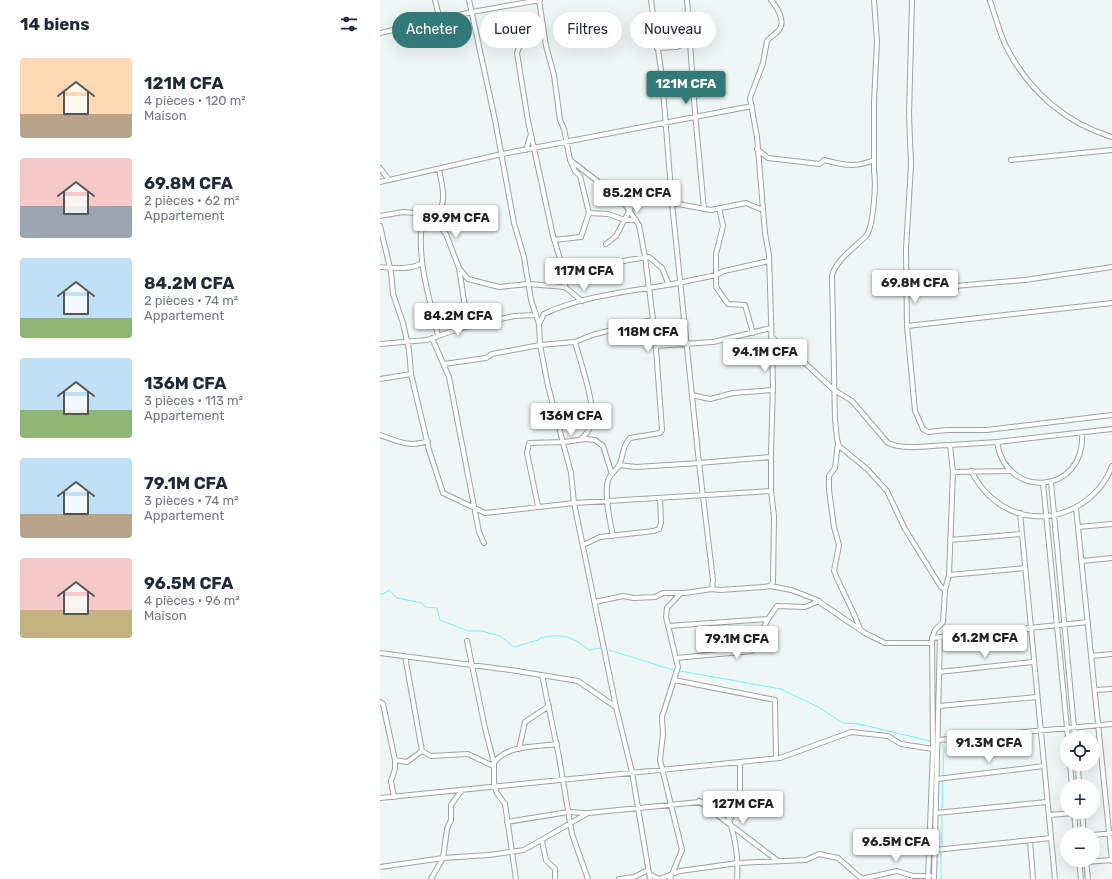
<!DOCTYPE html>
<html lang="fr">
<head>
<meta charset="utf-8">
<style>
  body { margin:0; font-family:Rubik,sans-serif; background:#f6f6f7; color:#1f2937; height:100vh; display:flex; flex-direction:column; font-size:15px; white-space:nowrap }
  * { box-sizing:border-box; margin:0 }
  p { font-size:13px; color:#747a83 }
  .icon { flex:none; width:22px; height:22px; fill:none; stroke:currentColor; stroke-width:2; stroke-linecap:round; stroke-linejoin:round }
  .map { position:relative; flex:1; overflow:hidden }
  .sheet { display:flex; flex-direction:column; background:#fff; width:380px }
  .sheet>* { flex:none }
  .top-card { position:absolute; left:12px; top:12px; width:380px; height:36px; display:flex; gap:8px }
  .tools { position:absolute; left:680px; top:731px; display:grid; gap:8px }
  .tools a { display:grid; place-items:center; width:40px; height:40px; border-radius:50%; background:#fff; box-shadow:0 4px 16px #0002; font-size:20px }
  .price { position:absolute; translate:-50% -34px; padding:0 9px; border-radius:4px; background:#fff; color:#222; font-size:13px; line-height:26px; filter:drop-shadow(0 1px 2px #0008) }
  .price::after { content:''; position:absolute; left:50%; top:24px; width:12px; height:9px; margin-left:-6px; background:inherit; clip-path:polygon(0 0,100% 0,50% 100%) }
  .price.current { background:#317a77; color:#fff }
  ul { padding:0; list-style:none }
  li { display:flex; align-items:center; gap:12px; height:100px; padding:0 20px }
  li span { display:grid; place-items:center; flex:none; width:112px; height:80px; border-radius:4px; color:#555 }
  li>.icon { margin-inline-start:auto }
  span .icon { width:48px; height:48px; fill:#fffc; stroke-width:1 }
  li b { font-size:17px }
  h2 { display:flex; justify-content:space-between; align-items:center; height:48px; padding:0 20px; font-size:17px }
  .pill { padding:0 14px; border-radius:18px; background:#fff; box-shadow:0 4px 16px #0002; font-size:14px; line-height:36px }
  .pill.current { background:#317a77; color:#fff }
  main { display:flex; flex:1; min-height:0 }
  .map>svg:first-child { display:block }
  .lines { fill:none; stroke-linecap:round; stroke-linejoin:round }
  .stream { stroke:#6ff5ef; stroke-width:1 }
  .minor-casing { stroke:#9ca4a3; stroke-width:6 }
  .minor { stroke:#fff; stroke-width:4 }
</style>
</head>
<body>
<main>
<section class="sheet">
<h2>14 biens<svg class="icon" aria-label="filters" viewBox="0 0 24 24"><path d="M4 7h16M4 17h16"/><circle cx="9" cy="7" r="2"/><circle cx="15" cy="17" r="2"/></svg></h2>
<ul>
<li><span style="background:linear-gradient(#ffd9b3 70%,#b9a48a 0)"><svg class="icon" aria-label="home" viewBox="0 0 24 24"><path d="M3 11l9-7 9 7M6 9v11h12V9"/></svg></span><div><b>121M CFA</b><p>4 pièces · 120 m²</p><p>Maison</p></div></li>
<li><span style="background:linear-gradient(#f6c9c9 60%,#9aa5b1 0)"><svg class="icon" aria-label="home" viewBox="0 0 24 24"><path d="M3 11l9-7 9 7M6 9v11h12V9"/></svg></span><div><b>69.8M CFA</b><p>2 pièces · 62 m²</p><p>Appartement</p></div></li>
<li><span style="background:linear-gradient(#bfe0f5 75%,#8fb573 0)"><svg class="icon" aria-label="home" viewBox="0 0 24 24"><path d="M3 11l9-7 9 7M6 9v11h12V9"/></svg></span><div><b>84.2M CFA</b><p>2 pièces · 74 m²</p><p>Appartement</p></div></li>
<li><span style="background:linear-gradient(#bfe0f5 65%,#8fb573 0)"><svg class="icon" aria-label="home" viewBox="0 0 24 24"><path d="M3 11l9-7 9 7M6 9v11h12V9"/></svg></span><div><b>136M CFA</b><p>3 pièces · 113 m²</p><p>Appartement</p></div></li>
<li><span style="background:linear-gradient(#bfe0f5 70%,#b9a48a 0)"><svg class="icon" aria-label="home" viewBox="0 0 24 24"><path d="M3 11l9-7 9 7M6 9v11h12V9"/></svg></span><div><b>79.1M CFA</b><p>3 pièces · 74 m²</p><p>Appartement</p></div></li>
<li><span style="background:linear-gradient(#f6c9c9 65%,#c2b280 0)"><svg class="icon" aria-label="home" viewBox="0 0 24 24"><path d="M3 11l9-7 9 7M6 9v11h12V9"/></svg></span><div><b>96.5M CFA</b><p>4 pièces · 96 m²</p><p>Maison</p></div></li>
</ul>
</section>
<div class="map">
<svg width="732" height="879" viewBox="0 0 732 879">
  <rect width="100%" height="100%" fill="#eff7f6"/>
  <g class="lines">
    <path class="stream" d="M0 594H3L9 590 17 598 42 603 45 607 57 608 60 620 88 631H102L120 636 134 647 158 640 160 638C181 633 192 636 209 650L220 648
      M229 650 293 670
      M300 671 401 689 438 707 463 723 479 724 550 741
      M562 744 564 747 563 775
      M562 809 563 781
      M562 845V816
      M561 879V852"/>
    <defs>
      <path id="minor" d="M55 0 60 20
        M89 0 115 120 134 223 144 257 151 300 159 324 160 345 168 386 191 473 194 503 236 707 252 772 270 879
        M159 0 166 46 174 75 180 120 184 129 190 160 195 171 200 176 209 213 228 214 245 220H256
        M271 0 282 77 292 203 319 463 391 457
        M307 0 315 113 324 209
        M494 0 497 41 494 102V171C496 183 494 229 485 237 474 248 455 261 452 276L455 420 457 439 459 446 487 469 507 491 525 529 561 587 565 590 563 622 555 630 552 638 553 749 548 879
        M532 0 529 115 531 165 526 249 527 326 535 411 543 429 548 432 567 430H607L732 415
        M610 1C616 17 620 37 629 52 651 93 688 124 732 137
        M163 31C148 36 142 37 137 53L148 121 173 236 181 262 170 285
        M0 33 92 12 160 0
        M277 48 297 47 309 41
        M377 149 388 158 440 164 444 160C463 165 476 168 494 160
        M146 150 151 134
        M190 160 242 200 259 225 265 257 275 335 282 430 280 433 250 438C242 446 244 454 240 463 238 469 232 472 229 478 223 491 230 522 233 536
        M631 160 732 150
        M0 168 9 180
        M0 182 122 154 372 106
        M292 203 331 210 366 203 383 210
        M339 208 343 226 336 254V287L348 304 365 305 373 333
        M0 216 23 212 35 213 60 227 66 234 79 268 88 279 119 287 148 284 185 287 202 301
        M0 226 11 272 13 294 23 323 29 350 31 374 49 450 63 493 105 513 194 503 391 491
        M174 240 201 237 209 213
        M226 244 236 236 256 198 264 190 271 186 290 185
        M0 267C12 268 32 270 42 263
        M79 268 88 327
        M527 282H546L575 286 645 280 732 267
        M185 287 186 278 189 274 248 260 269 257 282 268 289 285
        M159 324 164 314C207 293 265 291 312 280 323 277 335 277 344 271L389 261
        M527 326 732 303
        M58 336C51 303 39 268 41 234 41 220 56 219 61 208 66 197 61 181 59 169
        M391 336 402 347 425 363 454 390 472 401 508 443C526 451 551 445 570 445
        M52 338 69 377 99 532 104 543
        M195 342C200 360 215 404 212 421 211 429 206 434 201 439
        M0 344 47 340 81 328 134 316 155 315
        M276 346 333 342 391 328
        M64 364 106 358 112 354 160 345 195 342 212 335 272 320
        M0 379 31 374
        M312 395 330 399 353 393 393 390
        M0 435C17 441 30 448 48 441
        M617 442C626 501 706 494 702 433
        M458 443 455 468 449 476V490L454 527 459 545 454 571C462 591 473 609 480 629
        M239 465 256 467 319 463 333 580 332 589
        M591 471C599 485 607 496 621 505 661 531 716 510 732 466
        M573 472 629 471
        M671 482 695 738
        M663 483 688 738
        M158 506 147 453 149 443 184 442 206 439 215 440 223 446 232 474
        M696 508 732 861
        M640 513 675 879
        M698 527 732 524
        M570 540 642 534
        M203 545 220 537 274 531 279 529 281 523 280 498
        M702 561 732 558
        M569 575 645 568
        M390 586 411 590 435 599 485 633 505 643H552
        M565 590 569 575 573 472 570 445 617 442 732 429
        M215 602 243 596 254 598 275 597 283 593H305L332 589 340 590 383 587 390 586 393 582 394 516 391 491V453L393 383 389 255 385 233 377 137 370 98 383 63 387 41C390 37 396 34 399 30 406 21 397 7 391 0
        M288 626 388 619 397 606 425 607 439 601
        M552 638 708 622
        M87 641 105 728 114 763V785L117 793 125 804 136 879
        M0 653 137 671 198 681 236 707
        M25 656 42 751
        M711 656 732 654
        M296 658 372 651 388 619
        M559 672 653 662
        M162 675 179 757 192 834 208 879
        M294 680 395 700 396 758
        M715 690 732 689
        M0 702 3 704 15 760V769L11 781 14 797
        M559 706 657 697
        M558 740 732 724
        M139 749 145 722 169 706
        M15 760 27 762 42 751 51 756 88 754 113 766
        M114 763C125 745 157 747 177 744
        M690 764 692 786
        M698 764 699 786
        M557 779 664 766
        M0 798 400 758 471 732 508 736 521 744 553 749
        M341 800C353 825 359 852 357 879
        M319 801 398 861
        M694 812 696 834
        M702 812 704 834
        M556 813 667 802
        M669 815 694 813
        M350 819 360 798V762
        M127 822 188 812 206 813
        M713 835 732 833
        M650 840 653 879
        M162 841 166 860 175 869V879
        M555 850 671 838
        M699 860 701 879
        M706 861 708 879
        M706 862 732 860
        M0 867 63 858 109 855 144 850 208 813 360 798
        M269 874 279 879 300 871 358 863 426 860 439 854 458 858 482 879
        M51 879 63 858 67 829 71 820V805L82 790
        M239 879 254 877 268 870
        M290 879 302 850 280 760 283 734 282 717 298 667 286 617 287 608 301 593
        M481 879 517 871 533 876H550
        M554 879 560 637"/>
    </defs>
    <use href="#minor" class="minor-casing"/>
    <use href="#minor" class="minor"/>
  </g>
</svg>
<div class="tools">
<a><svg class="icon" aria-label="locate" viewBox="0 0 24 24"><circle cx="12" cy="12" r="6"/><path d="M12 2v4M12 18v4M2 12h4M18 12h4"/></svg></a>
<a>+</a>
<a>−</a>
</div>
<b class="price current" style="left:306px;top:105px">121M CFA</b>
<b class="price" style="left:257px;top:214px">85.2M CFA</b>
<b class="price" style="left:76px;top:239px">89.9M CFA</b>
<b class="price" style="left:204px;top:292px">117M CFA</b>
<b class="price" style="left:535px;top:304px">69.8M CFA</b>
<b class="price" style="left:78px;top:337px">84.2M CFA</b>
<b class="price" style="left:268px;top:353px">118M CFA</b>
<b class="price" style="left:385px;top:373px">94.1M CFA</b>
<b class="price" style="left:191px;top:437px">136M CFA</b>
<b class="price" style="left:605px;top:659px">61.2M CFA</b>
<b class="price" style="left:357px;top:660px">79.1M CFA</b>
<b class="price" style="left:609px;top:764px">91.3M CFA</b>
<b class="price" style="left:363px;top:825px">127M CFA</b>
<b class="price" style="left:516px;top:863px">96.5M CFA</b>
<div class="top-card">
<a class="pill current">Acheter</a>
<a class="pill">Louer</a>
<a class="pill">Filtres</a>
<a class="pill">Nouveau</a>
</div>
</div>
</main>
</body>
</html>
